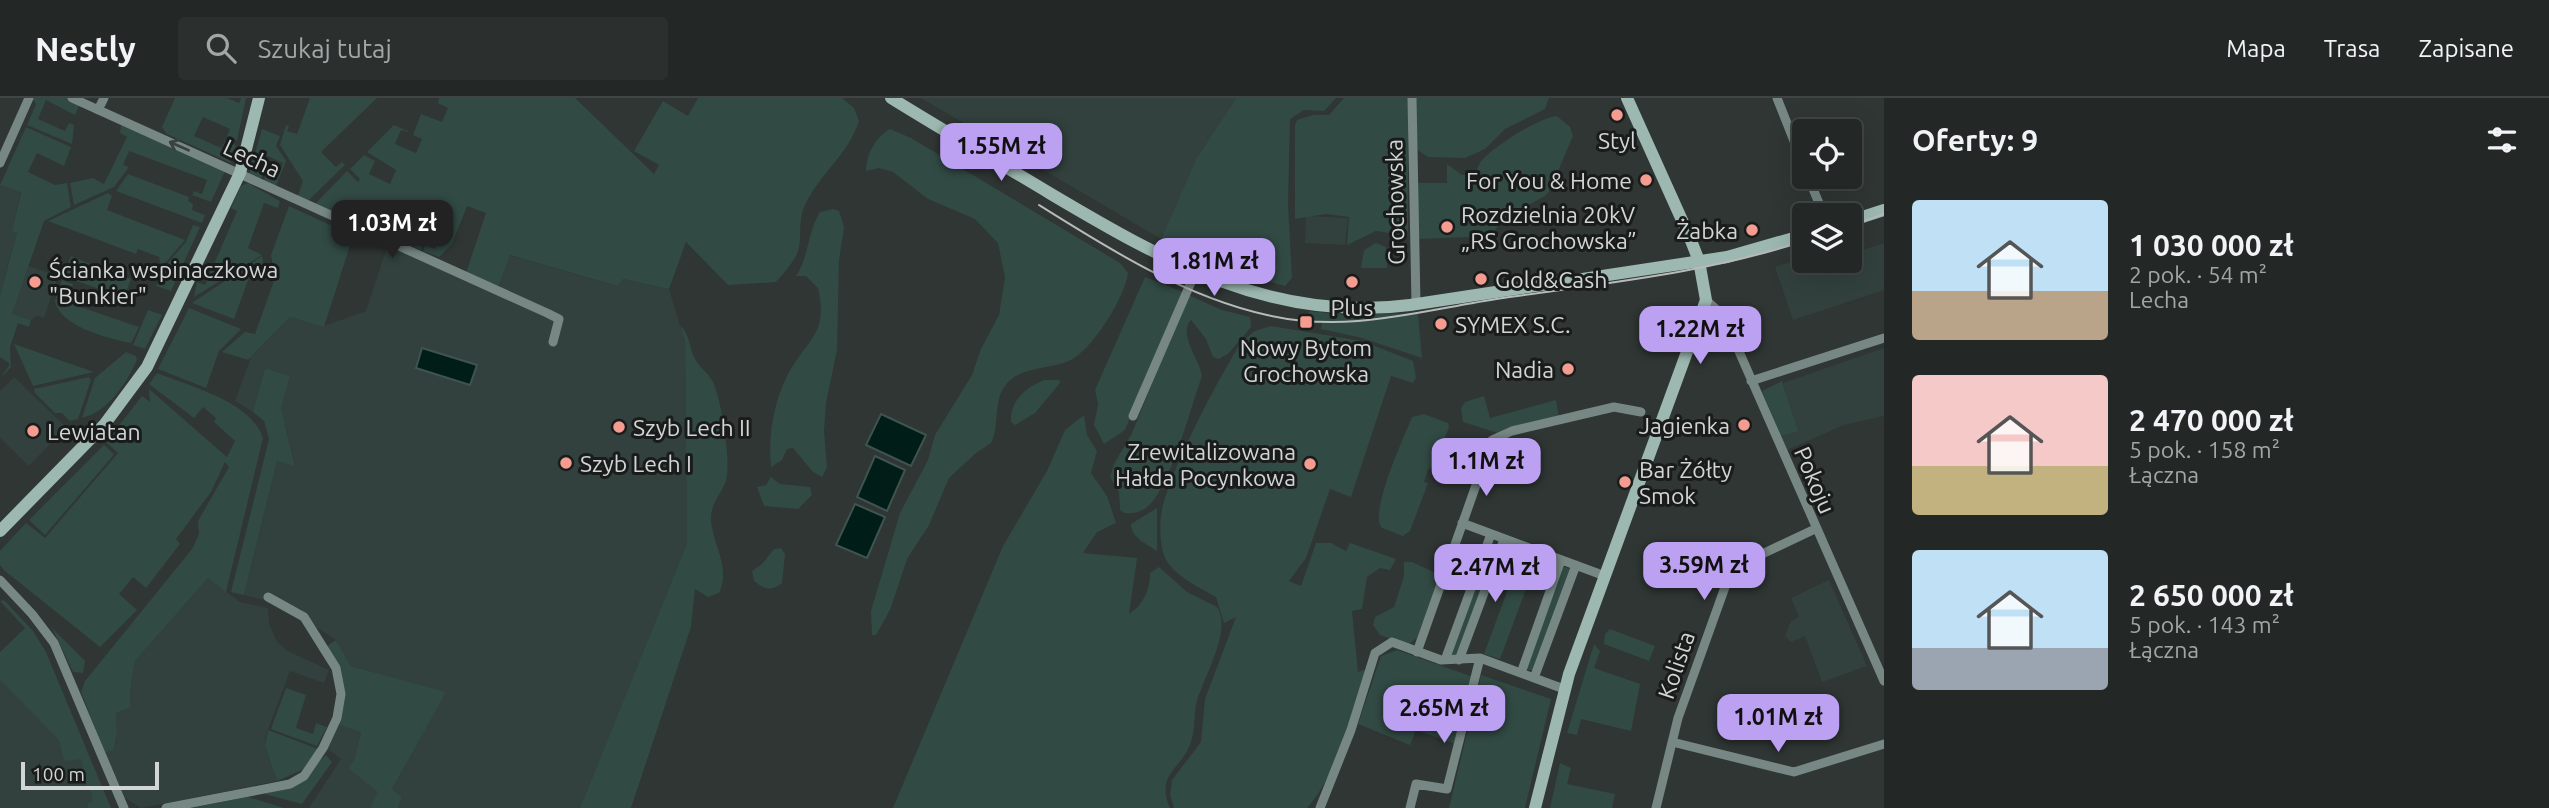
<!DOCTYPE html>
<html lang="pl">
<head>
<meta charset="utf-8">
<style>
  body { margin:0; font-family:Ubuntu,sans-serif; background:#2b302f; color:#f1f3f6; height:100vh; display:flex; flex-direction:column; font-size:26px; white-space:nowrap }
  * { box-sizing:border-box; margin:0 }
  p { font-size:23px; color:#a3a6a7 }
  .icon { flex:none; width:38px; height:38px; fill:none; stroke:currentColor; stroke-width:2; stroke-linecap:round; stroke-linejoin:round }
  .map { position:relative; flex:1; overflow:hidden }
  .panel { display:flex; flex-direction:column; background:#232827; width:665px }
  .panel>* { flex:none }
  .fabs { position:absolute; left:1792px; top:21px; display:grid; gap:14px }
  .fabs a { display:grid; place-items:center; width:70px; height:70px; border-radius:7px; background:#232827; box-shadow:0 7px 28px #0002,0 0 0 2px #404444; font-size:35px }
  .scale { position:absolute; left:21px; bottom:18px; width:138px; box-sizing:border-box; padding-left:7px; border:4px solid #d1d5d4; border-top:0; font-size:19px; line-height:24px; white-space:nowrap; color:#d1d5d4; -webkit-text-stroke:5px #191c1b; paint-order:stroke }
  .price { position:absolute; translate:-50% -60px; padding:0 16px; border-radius:14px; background:#bca0f2; color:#111; font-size:23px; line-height:46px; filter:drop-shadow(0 2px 4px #0008) }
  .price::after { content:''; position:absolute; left:50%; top:42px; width:21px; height:16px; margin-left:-10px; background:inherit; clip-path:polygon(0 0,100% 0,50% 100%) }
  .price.selected { background:#222; color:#fff }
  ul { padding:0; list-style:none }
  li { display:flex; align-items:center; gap:21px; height:175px; padding:0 28px }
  li span { display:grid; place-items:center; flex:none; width:196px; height:140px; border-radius:7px; color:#555 }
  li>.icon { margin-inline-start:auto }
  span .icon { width:84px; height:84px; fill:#fffc; stroke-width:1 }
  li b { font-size:30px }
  h2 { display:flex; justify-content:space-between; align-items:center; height:84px; padding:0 28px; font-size:30px }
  header { display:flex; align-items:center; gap:42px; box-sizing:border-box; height:98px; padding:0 35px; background:#232827; border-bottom:2px solid #404444 }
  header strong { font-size:33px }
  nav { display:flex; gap:38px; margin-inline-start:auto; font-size:24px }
  .search { width:490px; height:63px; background:#2b302f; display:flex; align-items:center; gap:18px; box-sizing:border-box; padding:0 24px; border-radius:7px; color:#a3a6a7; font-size:26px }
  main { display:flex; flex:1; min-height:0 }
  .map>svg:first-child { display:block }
  .built { fill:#32413d }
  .green { fill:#324a44 }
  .water { fill:#001d17; stroke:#3f5450; stroke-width:2 }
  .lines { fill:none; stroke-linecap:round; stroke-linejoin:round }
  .street { stroke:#778884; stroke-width:9 }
  .secondary { stroke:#9cb8b1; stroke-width:12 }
  .tram { stroke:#b6bbba; stroke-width:2 }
  .oneway { stroke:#3a4240 }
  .poi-dot { fill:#f59c90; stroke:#191c1b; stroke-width:2.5 }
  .labels { text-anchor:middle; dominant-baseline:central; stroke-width:6; stroke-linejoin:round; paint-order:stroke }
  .poi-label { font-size:23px; fill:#d1d5d4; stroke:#191c1b; text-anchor:start }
  .street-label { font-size:23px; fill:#d1d5d4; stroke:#191c1b }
</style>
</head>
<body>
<header>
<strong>Nestly</strong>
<div class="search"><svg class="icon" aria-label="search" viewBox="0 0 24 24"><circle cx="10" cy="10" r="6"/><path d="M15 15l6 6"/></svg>Szukaj tutaj</div>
<nav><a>Mapa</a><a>Trasa</a><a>Zapisane</a></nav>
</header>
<main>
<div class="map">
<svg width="1884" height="710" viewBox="0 0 1884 710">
  <rect width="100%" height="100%" fill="#2f3634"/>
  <path class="built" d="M921 0H1236L1196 61 1161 141Z
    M0 87 21 93 12 132 17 134 0 198Z
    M1306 118 1348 120 1345 147 1305 145Z
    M1884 145V192L1793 222 1775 169 1802 160 1804 163H1850V156Z
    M388 146 498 193 509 157 616 188 623 181 669 191 685 244 687 445 580 710H398L402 699 392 691 445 594 351 568 336 542 316 529 301 511 244 497 277 363 295 367 281 311 290 278 265 270 253 314 235 303 251 259 290 219 324 228 366 213Z
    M28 168 58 178 44 220 37 218 31 222 12 216Z
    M1884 250V318L1844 327 1787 352 1781 338 1797 332 1783 285Z
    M14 279 66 329 29 368 0 340V293Z
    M208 480 240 504 268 510 269 526 277 544 288 553 329 572 324 585 290 573 266 637 265 648 277 683 141 710 125 700 105 655 114 651 117 634 116 615 131 609 130 594 135 563Z
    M1829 482 1867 568 1822 584 1805 538 1791 544 1785 538 1791 523 1799 519 1791 500Z
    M0 582 81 660 87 690 91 692 92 704 88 705V710H0Z
    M337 626 361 633 354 662 379 694 370 710H309L341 661 326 650Z"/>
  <path class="green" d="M32 0H67L80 6 75 17 46 2 38 21 65 33 69 25 74 27 72 46 27 27 36 6Z
    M175 0H227L239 5 241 0H246L237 43 227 38 230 31 203 19 194 38 221 50 225 43 236 47 231 65 167 36 162 29Z
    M310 0H377L321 54 336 69 342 64 345 67 307 104 297 100 303 83 280 47 286 27 289 28 287 33 297 36Z
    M439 0H575L654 76 659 67 634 53 663 3 688 18 698 0H842L854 10 859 23C847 58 823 72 806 105 796 123 804 143 796 158 791 167 783 176 776 184L728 187 686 144 669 191 623 181 617 188 510 157 499 188 466 175 486 115 467 108 452 146 439 159 423 153 425 147 435 151 441 136 422 127 414 142 423 146 421 152 381 135 384 128 396 133 402 118 380 108 373 123 381 127 378 134 314 107 347 73 358 84 360 81 350 71 364 57 375 63 369 76 390 86 396 72 367 54 394 27 410 34 401 32 395 46 416 55 422 41 413 37 421 16 442 24 448 10 438 5Z
    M1236 0H1336L1324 13 1304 12 1290 21 1288 105 1292 180 1285 188 1226 172 1161 141 1196 61Z
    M1344 0H1408V138L1376 133 1347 147 1349 119 1326 116 1295 121V27L1297 22 1313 17H1329Z
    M1414 0H1549L1545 11 1505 31 1485 51 1465 60 1428 59 1416 51Z
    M1557 18 1570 29 1573 38 1550 92 1545 98 1502 122 1488 143 1479 146 1468 139 1418 141 1417 85H1447V66L1462 77H1475C1477 72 1479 65 1482 62 1496 47 1538 20 1557 18Z
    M121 27 225 73 211 104 192 97 194 93 202 96 207 82 129 53 123 67 129 69 114 89 74 107 70 85 93 80 104 86 127 39 120 35Z
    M26 29 71 49 64 68 37 55 28 74 55 87 67 85 71 109 44 123 12 216 31 222 29 229 18 225 10 249 11 269 0 281 10 266 0 259V198L17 135 12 133 21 94 0 87Z
    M262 31 280 38 276 48 286 63 276 88 264 82 266 76 277 80 283 65 261 55 255 71 264 75 261 81 249 76Z
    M890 31 911 40 1120 165 1128 175C1125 199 1092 253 1069 263 1048 272 1019 268 1005 288 993 304 1000 328 991 345L976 355 949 380 929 427 907 461 890 512 876 537H872L871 513 900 415 928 362 935 337 972 277 981 251 999 217 1005 179 998 145 975 121 928 101 893 74 879 70 866 73C866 56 876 39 890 31Z
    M128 76 189 99 188 103 193 106 192 112 205 117 202 125 116 93Z
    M248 85 280 103 278 110 264 105 248 150 262 157 194 199 197 184 205 187 237 113 231 110 241 88Z
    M108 95 112 98 107 112 185 142 161 170 159 159 138 151 136 156 48 123Z
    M289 108 330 127 333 122 355 132 324 229 290 219 248 262 222 254 245 234 255 236 275 180 271 157Z
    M833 111 839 113 844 129 839 162 837 252 826 305 824 333 827 370 822 379 813 374 793 350 787 351 782 362 771 369C768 339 773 306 787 278 806 241 829 237 818 190L806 178H796C809 159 807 135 820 114Z
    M193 127 200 129 171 193 156 188 164 169 186 144Z
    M1376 145 1386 149 1387 170H1361L1364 152Z
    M71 158 93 167 91 172 87 171 85 178 90 180 95 167 131 181 124 200 63 178Z
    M262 158 266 178 251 174 234 221 192 205Z
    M1145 179 1183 194 1125 332 1104 346 1094 327 1098 306 1095 292Z
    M62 182 73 186 72 189 64 187 60 202 139 229 131 245C109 241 59 228 55 203Z
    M1188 197 1222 212 1250 219 1251 229 1229 255 1219 261 1213 259 1206 241 1191 222C1178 237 1199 260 1202 278 1191 309 1173 378 1153 403 1145 413 1137 416 1124 415L1120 412 1119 394 1110 379 1114 366 1132 335Z
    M189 210 241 231 219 253 206 290 158 271Z
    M148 212 162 217 145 251 133 247Z
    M1309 213 1345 217 1418 215 1422 260 1362 240 1321 231 1322 224 1308 222Z
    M680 227C690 237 689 249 695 261 699 269 707 274 712 282 721 298 730 359 727 377 725 394 710 403 711 422 713 448 731 469 719 495L708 499 695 491 691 529 631 710H580L687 445 685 244Z
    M1271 228 1362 243 1413 263 1416 280 1413 285 1391 278 1351 399 1330 391 1306 460 1289 483 1301 488 1316 445H1331L1346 453 1350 445 1396 461 1390 472 1380 470 1367 479 1362 511 1352 513 1358 574 1369 570C1355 611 1335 680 1307 710H1174L1170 697 1172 682 1201 644 1205 601 1236 519 1224 525 1216 499C1200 490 1179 480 1168 465 1158 452 1159 418 1164 403 1182 349 1212 293 1241 244L1255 233Z
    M14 246 94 274 33 288Z
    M126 254 136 258 137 262C126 286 108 314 82 320L95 280Z
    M265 270 290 278 281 311 295 368 277 363 244 497 231 494 269 341 264 323 253 314Z
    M157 275C191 289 251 303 263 340L226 494 208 480 135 563 130 594 131 609 116 615 117 634 114 651 105 655 81 594 85 583 192 451 199 436 198 423 229 369 225 364 211 394 176 441 180 446 146 490 133 479 119 496 137 512 100 549 5 473 0 467V453L26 425 45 440 118 355 106 344 142 298 150 304 149 291 227 359 235 343 214 324 216 320 203 309 194 320 149 286Z
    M89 279 91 282 78 321 70 323 62 315H55L35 295 34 291Z
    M1044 282H1059L1060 285 1035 315 1015 327 1011 324C1010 303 1025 290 1044 282Z
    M1782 283 1798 333 1781 338 1762 293Z
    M1484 298 1490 320 1556 302 1559 321 1501 336 1463 324 1461 310 1465 304Z
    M1424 316 1448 325 1449 329 1435 366 1428 372 1424 384 1428 385 1410 433 1403 438 1382 430C1368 417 1404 339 1412 319Z
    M1084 317 1087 337 1097 353 1091 375 1107 398 1116 425 1097 434 1083 455 1137 460 1129 516C1143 507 1150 492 1150 475L1159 469 1187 494 1217 509C1233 533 1202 581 1196 607 1194 619 1195 632 1191 644 1181 673 1155 675 1170 710H893L1003 448 1047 373 1065 332Z
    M104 347 114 356 112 359 45 437 29 422Z
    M771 379 780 386 810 389 812 397 798 411 764 408 757 389 766 387Z
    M1157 410V453C1147 446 1131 440 1131 426Z
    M781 450 785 456 782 485C771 494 764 491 754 483L752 473 762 466 774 451Z
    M1485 451 1495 454 1459 562H1445Z
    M1522 453 1538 459 1500 561 1484 556Z
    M1404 464H1412L1440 477 1417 540 1408 547 1380 537 1373 527 1375 519 1394 509 1404 478Z
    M1562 468 1570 471 1533 573 1524 570Z
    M4 502 33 533 46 554 111 710H88V705L92 704 91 693 87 691 81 661 64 663 59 642 0 582V554L25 530 0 503Z
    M52 530 85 563 83 575 73 574Z
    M1610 531 1655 548 1649 563 1604 546 1605 536Z
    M336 542 351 568 446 594 392 691 402 699 398 710H370L378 694 348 670 354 662 361 634 337 626 343 608 327 548Z
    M1594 546 1600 553 1594 570 1640 586 1631 633 1581 621 1577 637 1567 635Z
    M1397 552 1473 579 1456 646 1416 632 1410 647 1358 626 1381 558Z
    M1481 577 1551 601 1525 710H1449Z
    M286 590 306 597 296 630 313 636 316 625 327 629 317 648 271 631Z
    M268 632 318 651 302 672 277 683 265 648Z
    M326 657 332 664 302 706 264 696 290 688Z
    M1560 665 1571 670 1567 686 1615 696 1612 710H1550Z
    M248 699 284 710H192Z"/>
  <path class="water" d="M422 250 477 267 470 287 416 270Z
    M881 316 926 337 911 368 866 347Z
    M875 358 905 372 887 413 857 399Z
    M855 406 885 419 867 460 836 447Z"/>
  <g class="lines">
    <path class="street" d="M72 0 547 215 559 221 553 244
      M1412 0 1416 206
      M1777 0 1804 68
      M98 12 104 0
      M0 65 29 0
      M1808 79 1824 117
      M1706 202 1723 217 1884 583
      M1751 283 1884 240
      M1133 318 1195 175
      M1462 425 1605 478
      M0 482 32 516 54 545 124 710
      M1417 554 1492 342 1512 333 1614 309 1641 314
      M1445 562 1491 436
      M1459 562 1504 441
      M1521 575 1561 462
      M1534 580 1576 467
      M1672 644 1794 674 1884 646
      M166 710 290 686 304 678 323 650 337 620 341 596 336 570 304 519 268 499
      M1320 710 1351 632 1375 555 1392 544 1441 562 1480 560 1564 591
      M1410 710 1416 686 1447 691 1480 560
      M1656 710 1678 620 1729 478 1739 467 1815 431"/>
    <path class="secondary" d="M891 0C944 33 998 64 1051 96 1164 163 1273 225 1410 207L1727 159 1804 137
      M1850 123 1884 112
      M0 433 104 327 147 269 240 75 259 0
      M1535 710 1569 576 1706 202 1699 163 1690 140 1627 0"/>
    <path class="tram" d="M1039 107C1109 151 1185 199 1267 217 1350 236 1421 212 1503 200 1604 185 1707 175 1804 143
      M1850 128 1884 116"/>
  </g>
  <defs><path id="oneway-shaft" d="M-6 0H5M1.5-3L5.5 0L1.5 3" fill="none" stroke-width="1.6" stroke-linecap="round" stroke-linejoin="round" transform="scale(1.75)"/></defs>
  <use class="oneway" href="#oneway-shaft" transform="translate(179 48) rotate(-156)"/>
  <g class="poi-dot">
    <circle cx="1617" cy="17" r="7"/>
    <circle cx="1646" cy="82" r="7"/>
    <circle cx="1447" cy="129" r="7"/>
    <circle cx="1752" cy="132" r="7"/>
    <circle cx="1481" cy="181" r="7"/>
    <circle cx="35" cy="184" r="7"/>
    <circle cx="1352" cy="184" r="7"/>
    <rect x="1299" y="217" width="14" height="14" rx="3.5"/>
    <circle cx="1441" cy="226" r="7"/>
    <circle cx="1568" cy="271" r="7"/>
    <circle cx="1744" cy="327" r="7"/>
    <circle cx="619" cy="329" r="7"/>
    <circle cx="33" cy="333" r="7"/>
    <circle cx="566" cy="365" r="7"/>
    <circle cx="1310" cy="366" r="7"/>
    <circle cx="1625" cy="384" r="7"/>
  </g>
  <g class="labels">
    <g class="poi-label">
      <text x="1617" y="42" text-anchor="middle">Styl</text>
      <text x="1632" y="82" text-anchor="end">For You &amp; Home</text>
      <text x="1461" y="116">Rozdzielnia 20kV<tspan x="1461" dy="26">„RS Grochowska”</tspan></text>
      <text x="1738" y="132" text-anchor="end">Żabka</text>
      <text x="49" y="171">Ścianka wspinaczkowa<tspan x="49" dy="26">"Bunkier"</tspan></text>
      <text x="1495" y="181">Gold&amp;Cash</text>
      <text x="1352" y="209" text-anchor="middle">Plus</text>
      <text x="1455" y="226">SYMEX S.C.</text>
      <text x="1306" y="249" text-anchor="middle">Nowy Bytom<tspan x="1306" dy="26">Grochowska</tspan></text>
      <text x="1554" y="271" text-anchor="end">Nadia</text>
      <text x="1730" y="327" text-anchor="end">Jagienka</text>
      <text x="633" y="329">Szyb Lech II</text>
      <text x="47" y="333">Lewiatan</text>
      <text x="1296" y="353" text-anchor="end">Zrewitalizowana<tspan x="1296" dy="26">Hałda Pocynkowa</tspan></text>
      <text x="580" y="365">Szyb Lech I</text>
      <text x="1639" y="371">Bar Żółty<tspan x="1639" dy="26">Smok</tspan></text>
    </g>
    <g class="street-label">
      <text transform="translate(252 60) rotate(25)">Lecha</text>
      <text transform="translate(1395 104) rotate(-91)">Grochowska</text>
      <text transform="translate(1815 382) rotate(67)">Pokoju</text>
      <text transform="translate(1676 567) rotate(-71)">Kolista</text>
    </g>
  </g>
</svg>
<div class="fabs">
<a><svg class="icon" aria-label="locate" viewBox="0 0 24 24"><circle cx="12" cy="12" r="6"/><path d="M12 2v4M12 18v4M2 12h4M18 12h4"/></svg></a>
<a><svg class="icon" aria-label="layers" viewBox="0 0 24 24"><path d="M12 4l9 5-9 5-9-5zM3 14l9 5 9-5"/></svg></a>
</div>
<div class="scale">100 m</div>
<b class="price" style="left:1001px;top:85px">1.55M zł</b>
<b class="price selected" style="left:392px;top:162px">1.03M zł</b>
<b class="price" style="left:1214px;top:200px">1.81M zł</b>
<b class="price" style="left:1700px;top:268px">1.22M zł</b>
<b class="price" style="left:1486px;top:400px">1.1M zł</b>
<b class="price" style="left:1704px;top:504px">3.59M zł</b>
<b class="price" style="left:1495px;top:506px">2.47M zł</b>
<b class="price" style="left:1444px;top:647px">2.65M zł</b>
<b class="price" style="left:1778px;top:656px">1.01M zł</b>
</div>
<section class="panel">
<h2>Oferty: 9<svg class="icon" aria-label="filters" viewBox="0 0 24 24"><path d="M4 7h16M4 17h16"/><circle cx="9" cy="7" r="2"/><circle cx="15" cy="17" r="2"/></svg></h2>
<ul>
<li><span style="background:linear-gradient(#bfe0f5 65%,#b9a48a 0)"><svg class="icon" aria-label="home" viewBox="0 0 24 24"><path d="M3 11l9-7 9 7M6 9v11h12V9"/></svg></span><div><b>1 030 000 zł</b><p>2 pok. · 54 m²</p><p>Lecha</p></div></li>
<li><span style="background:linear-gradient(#f6c9c9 65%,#c2b280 0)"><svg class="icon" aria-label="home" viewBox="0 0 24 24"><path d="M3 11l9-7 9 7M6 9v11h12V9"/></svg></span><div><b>2 470 000 zł</b><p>5 pok. · 158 m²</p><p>Łączna</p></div></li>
<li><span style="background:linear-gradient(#bfe0f5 70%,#9aa5b1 0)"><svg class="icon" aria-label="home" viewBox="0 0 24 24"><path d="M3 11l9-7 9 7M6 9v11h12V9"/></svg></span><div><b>2 650 000 zł</b><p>5 pok. · 143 m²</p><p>Łączna</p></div></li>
</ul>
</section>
</main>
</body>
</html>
